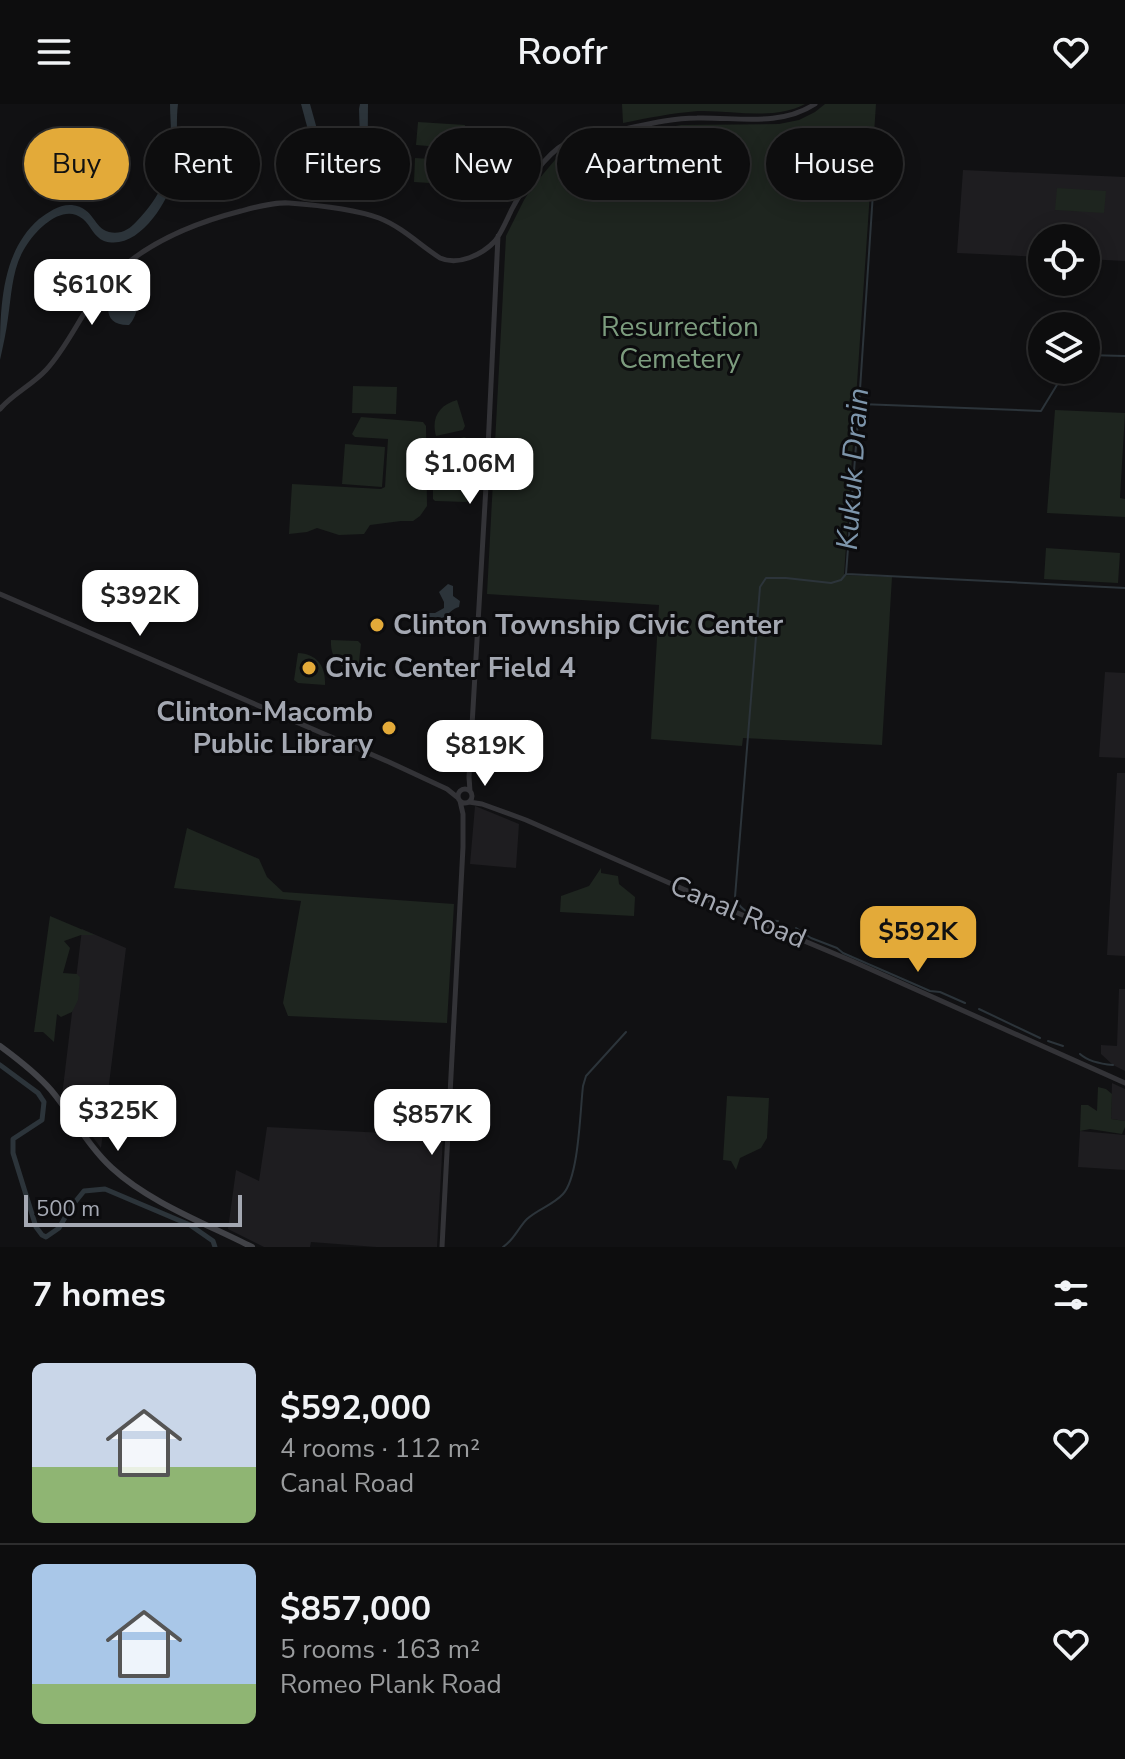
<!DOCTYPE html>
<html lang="en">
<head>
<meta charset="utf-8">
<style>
  body { margin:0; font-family:"Nunito Sans",sans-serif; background:#1b1b1c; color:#f1f3f6; height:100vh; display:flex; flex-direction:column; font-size:30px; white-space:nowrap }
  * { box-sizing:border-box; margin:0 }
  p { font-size:26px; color:#9a9c9e }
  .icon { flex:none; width:44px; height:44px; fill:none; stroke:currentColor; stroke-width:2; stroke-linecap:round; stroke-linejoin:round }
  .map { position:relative; height:1143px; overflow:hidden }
  .sheet { display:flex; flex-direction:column; background:#0d0d0e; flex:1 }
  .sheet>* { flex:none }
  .guide { position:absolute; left:24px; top:24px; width:1078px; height:72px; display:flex; gap:16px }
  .buttons { position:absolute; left:1028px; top:120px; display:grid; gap:16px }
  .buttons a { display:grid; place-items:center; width:72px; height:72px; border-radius:50%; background:#0d0d0e; box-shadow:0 4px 20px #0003,0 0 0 2px #2d2d2e; font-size:40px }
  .scale { position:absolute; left:24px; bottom:20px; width:218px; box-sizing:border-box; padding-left:8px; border:4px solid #a4a8b2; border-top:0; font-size:22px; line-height:28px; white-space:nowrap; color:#a4a8b2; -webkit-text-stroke:6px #0c0c0e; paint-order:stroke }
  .price { position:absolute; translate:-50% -68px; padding:0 18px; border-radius:16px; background:#fff; color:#222; font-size:26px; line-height:52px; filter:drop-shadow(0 2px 4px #0008) }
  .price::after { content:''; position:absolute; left:50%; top:48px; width:24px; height:18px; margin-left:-12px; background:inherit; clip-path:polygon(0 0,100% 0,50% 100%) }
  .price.current { background:#e3aa39; color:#111 }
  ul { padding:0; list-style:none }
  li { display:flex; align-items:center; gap:24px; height:200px; padding:0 32px }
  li+li { border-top:2px solid #2d2d2e }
  li span { display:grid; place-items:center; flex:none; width:224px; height:160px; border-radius:12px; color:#555 }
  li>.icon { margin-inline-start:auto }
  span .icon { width:96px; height:96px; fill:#fffc; stroke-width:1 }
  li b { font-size:34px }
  h2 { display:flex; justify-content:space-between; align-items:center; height:96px; padding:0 32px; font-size:34px }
  .chip { padding:0 28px; border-radius:36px; background:#0d0d0e; box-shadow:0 4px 20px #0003,0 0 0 2px #2d2d2e; font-size:28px; line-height:72px }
  .chip.current { background:#e3aa39; color:#111 }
  header { display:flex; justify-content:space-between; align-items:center; height:104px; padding:0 32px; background:#0d0d0e; font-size:36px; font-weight:600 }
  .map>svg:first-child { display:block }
  .built { fill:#1e1d20 }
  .green { fill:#1e251f }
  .water { fill:#2c343a }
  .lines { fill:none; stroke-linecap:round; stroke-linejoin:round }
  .stream { stroke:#2c343a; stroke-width:2 }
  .river { stroke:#2c343a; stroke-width:5 }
  .tertiary { stroke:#333337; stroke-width:5 }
  .secondary { stroke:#414247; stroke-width:6 }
  .poi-dot { fill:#e3aa39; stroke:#0c0c0e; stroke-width:3 }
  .labels { text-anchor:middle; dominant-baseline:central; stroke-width:6; stroke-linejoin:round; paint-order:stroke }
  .park-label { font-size:28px; fill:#7c9c7e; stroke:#0c0c0e }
  .poi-label { font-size:28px; font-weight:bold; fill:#a4a8b2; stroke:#0c0c0e; text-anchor:start }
  .street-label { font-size:28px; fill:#a4a8b2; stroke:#0c0c0e }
  .water-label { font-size:30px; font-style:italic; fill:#7d95ab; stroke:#0c0c0e }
</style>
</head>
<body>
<header><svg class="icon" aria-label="menu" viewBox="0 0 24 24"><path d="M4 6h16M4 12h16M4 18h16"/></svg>Roofr<svg class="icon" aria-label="heart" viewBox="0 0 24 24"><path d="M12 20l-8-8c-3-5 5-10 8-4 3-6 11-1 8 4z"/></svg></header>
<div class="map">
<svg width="1125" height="1143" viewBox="0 0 1125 1143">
  <rect width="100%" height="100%" fill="#111113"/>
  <path class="built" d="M963 66 1125 73V157L1086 155V134H1042V153L957 149Z
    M1105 568 1125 569V654L1099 653Z
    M1117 669H1125V852L1107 851Z
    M475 702 519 720 516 764 470 760Z
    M82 825 126 844 101 1044 62 992Z
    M1119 885H1125V967L1113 961 1101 950V941L1117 942Z
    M1112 979 1125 985V1017L1111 1015Z
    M267 1023 443 1032 437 1143H376L311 1138 310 1143H264L228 1125 236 1066 259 1077Z
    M1080 1027 1125 1031V1066L1078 1063Z"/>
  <path class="green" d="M622 0H805C773 17 733 6 698 7 673 9 647 14 623 19Z
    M825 0H876L844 471 892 473 882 641 743 634 742 642 651 635 659 501 487 490 506 132 524 96 533 82 560 50 577 40 681 21 779 20 799 16 815 8Z
    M418 18 465 21 464 45 416 41Z
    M415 54 463 57 461 81 414 78Z
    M1057 84 1106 87 1104 109 1055 106Z
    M353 282 397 283 396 310 352 309Z
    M457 296 465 322 463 326 436 332C431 314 439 301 457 296Z
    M1055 306 1125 309 1120 394 1125 395V413L1047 409Z
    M361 313 423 318 426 322 427 402 420 412 413 417H401L370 421 364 430 339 431 317 424 307 428 289 430 292 380 381 385 385 383 388 335 355 333 352 330Z
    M464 333 469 335 474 362C456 367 443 359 438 341Z
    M345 340 385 343 382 383 342 380Z
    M433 364C454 366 465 377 467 398L435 397 433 395Z
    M1046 444 1120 449 1118 479 1044 475Z
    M331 536 358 537 361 540 358 567C340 566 330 554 331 536Z
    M298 549C317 550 326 562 325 581L298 579 294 576Z
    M187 724 259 755 267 773 283 788 454 800 447 919 288 912 283 899 301 797 174 784Z
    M601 764V769L618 772 619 780 635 793 634 812 560 808 561 792 589 782Z
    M50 812 95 831H81L64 837 70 844 63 869 77 870 80 873 78 896 72 908 61 913 57 910 54 938 43 928H34Z
    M1098 983 1106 985 1112 990 1111 1015 1125 1017V1023L1122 1030 1090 1025 1080 1027 1081 1001H1088L1097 1007Z
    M727 992 769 994 767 1034 761 1044 740 1054 736 1066 731 1057 723 1056Z"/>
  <path class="water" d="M170 0H178C175 24 180 48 174 73 168 99 137 148 104 137 94 133 91 122 83 115 64 99 39 123 28 139 12 161 12 188 8 214 6 229 3 242 0 256 0 207 0 149 39 115 49 108 59 100 72 101 95 104 93 124 109 128 120 131 130 125 136 118 162 91 172 68 171 30 171 20 170 10 170 0Z
    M301 0H310L322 43 341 86 354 90 366 84 368 80V73L360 37 359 5 360 0H368C368 17 367 34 370 50 372 60 378 70 375 81 373 90 366 95 358 96 324 101 308 24 301 0Z
    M134 177H136C142 189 138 212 129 221 95 222 107 182 134 177Z
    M448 480 453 482V492L460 497 459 503C446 507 445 519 430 521L425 515 427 509H435L444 504V498L439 488Z"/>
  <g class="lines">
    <path class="stream" d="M1086 251 1125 252
      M860 300 1041 307 1066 266
      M846 470 858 316 877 28
      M847 470 1125 484
      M778 817C762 817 740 809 735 793L760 483 766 474H786L831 479 841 476 846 470
      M796 824 811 834 837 844 843 849 930 887 940 888 965 899
      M979 905 1040 934
      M1048 937 1063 942
      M1080 950C1089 958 1101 960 1113 961
      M503 1143C514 1136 518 1124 527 1115 538 1105 553 1101 563 1090 579 1073 580 1007 583 982L586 972 626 928"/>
    <path class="river" d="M0 961 38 989 44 998 42 1016 13 1035V1049L36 1123 42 1131 46 1133 59 1124 71 1103 84 1087 105 1085 190 1121 213 1137 215 1143"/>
    <path class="tertiary" d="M0 305C13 290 32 281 46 266 71 239 83 203 109 176 143 140 194 119 241 107 256 103 274 98 289 99 316 101 354 105 379 114 402 123 420 141 440 154 458 162 482 151 495 137 502 128 507 115 512 105 523 84 544 51 566 39 583 30 605 28 625 25 648 20 672 14 697 14 737 13 780 23 815 0
      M0 490 389 658 447 685 457 693
      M458 692a7 7 0 1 1 14 0a7 7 0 1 1-14 0Z
      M470 687 469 673 487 365 498 132
      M469 698 482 700 526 716 740 810 852 857 1125 979
      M442 1143 463 743V710L460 697"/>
    <path class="secondary" d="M0 942C19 956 36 969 51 986 72 1011 88 1042 112 1064 150 1099 207 1120 252 1143"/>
  </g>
  <g class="poi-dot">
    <circle cx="377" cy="521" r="8"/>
    <circle cx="309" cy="564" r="8"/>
    <circle cx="389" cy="624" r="8"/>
  </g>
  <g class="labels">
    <g class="park-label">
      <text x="680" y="223">Resurrection<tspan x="680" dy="32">Cemetery</tspan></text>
    </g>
    <g class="poi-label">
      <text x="393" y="521">Clinton Township Civic Center</text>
      <text x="325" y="564">Civic Center Field 4</text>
      <text x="373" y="608" text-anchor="end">Clinton-Macomb<tspan x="373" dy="32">Public Library</tspan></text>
    </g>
    <g class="street-label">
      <text transform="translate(738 808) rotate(23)">Canal Road</text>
    </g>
    <g class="water-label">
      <text transform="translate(853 365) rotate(-86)">Kukuk Drain</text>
    </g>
  </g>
</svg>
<div class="buttons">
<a><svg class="icon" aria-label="locate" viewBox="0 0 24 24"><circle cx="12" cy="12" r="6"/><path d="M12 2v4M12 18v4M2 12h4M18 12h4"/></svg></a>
<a><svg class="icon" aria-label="layers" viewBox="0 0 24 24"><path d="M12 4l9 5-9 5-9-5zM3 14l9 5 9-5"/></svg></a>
</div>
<div class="scale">500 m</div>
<b class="price" style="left:92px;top:223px">$610K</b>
<b class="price" style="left:470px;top:402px">$1.06M</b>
<b class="price" style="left:140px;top:534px">$392K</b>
<b class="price" style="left:485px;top:684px">$819K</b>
<b class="price current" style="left:918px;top:870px">$592K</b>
<b class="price" style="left:118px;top:1049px">$325K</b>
<b class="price" style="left:432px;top:1053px">$857K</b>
<div class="guide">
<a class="chip current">Buy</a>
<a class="chip">Rent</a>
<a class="chip">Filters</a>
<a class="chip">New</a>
<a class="chip">Apartment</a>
<a class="chip">House</a>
</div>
</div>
<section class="sheet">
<h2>7 homes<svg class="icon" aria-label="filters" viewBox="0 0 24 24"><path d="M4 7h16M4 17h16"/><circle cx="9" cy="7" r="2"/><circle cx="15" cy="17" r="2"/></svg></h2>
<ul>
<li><span style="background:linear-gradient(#c9d6e8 65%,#8fb573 0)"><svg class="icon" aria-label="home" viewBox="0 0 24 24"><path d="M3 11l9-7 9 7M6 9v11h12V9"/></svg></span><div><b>$592,000</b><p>4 rooms · 112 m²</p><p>Canal Road</p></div><svg class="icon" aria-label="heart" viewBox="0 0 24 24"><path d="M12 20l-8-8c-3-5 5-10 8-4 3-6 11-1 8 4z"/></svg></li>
<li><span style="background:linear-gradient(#a9c7e8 75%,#8fb573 0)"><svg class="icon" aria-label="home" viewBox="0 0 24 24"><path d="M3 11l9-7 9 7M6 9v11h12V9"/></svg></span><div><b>$857,000</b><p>5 rooms · 163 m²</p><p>Romeo Plank Road</p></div><svg class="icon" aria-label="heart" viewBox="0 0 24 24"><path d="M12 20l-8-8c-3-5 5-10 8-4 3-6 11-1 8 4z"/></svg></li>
</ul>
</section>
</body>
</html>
